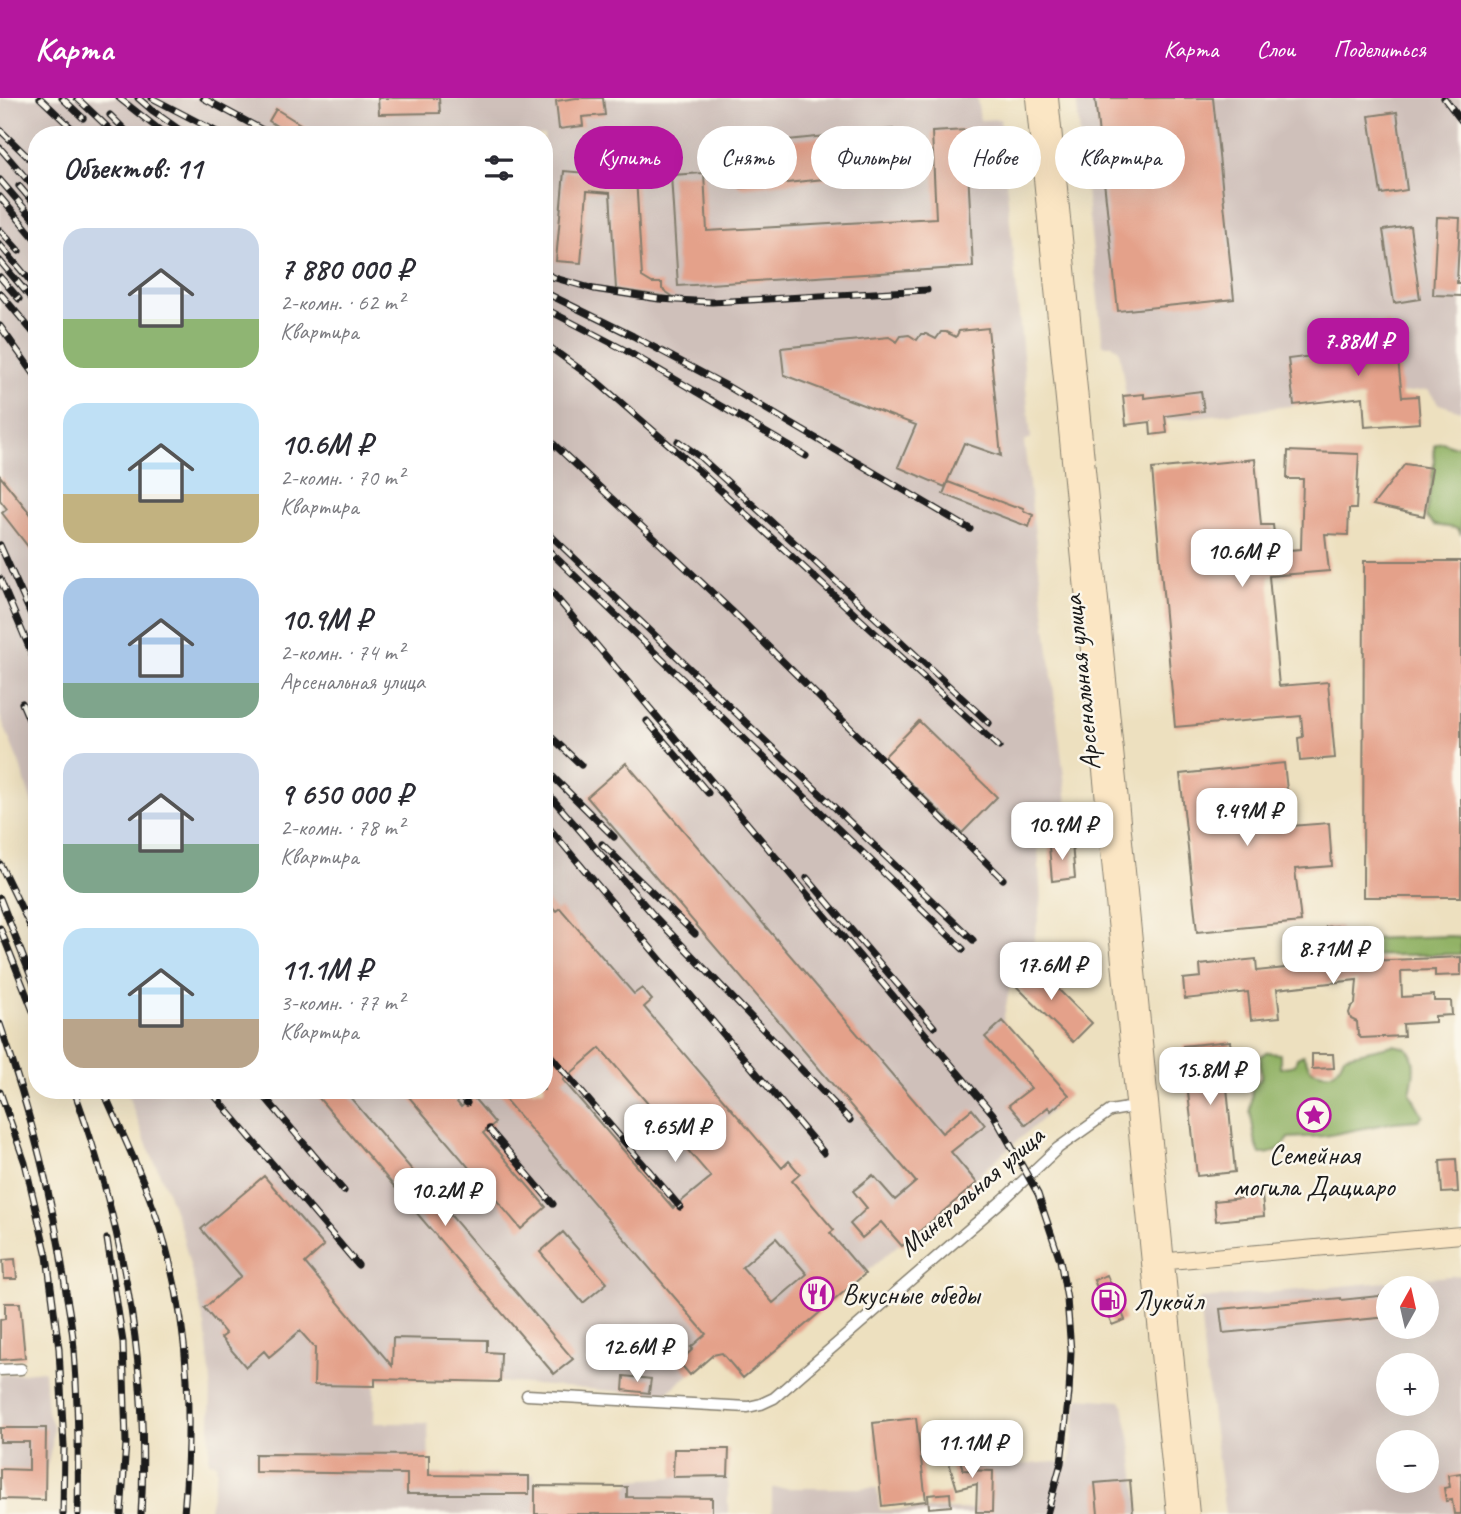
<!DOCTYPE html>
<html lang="ru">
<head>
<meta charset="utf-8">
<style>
  body { margin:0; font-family:Caveat,sans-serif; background:#f2f2f3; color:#2b2b33; height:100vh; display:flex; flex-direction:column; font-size:26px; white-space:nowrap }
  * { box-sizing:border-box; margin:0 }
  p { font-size:23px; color:#7c7c81 }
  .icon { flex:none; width:38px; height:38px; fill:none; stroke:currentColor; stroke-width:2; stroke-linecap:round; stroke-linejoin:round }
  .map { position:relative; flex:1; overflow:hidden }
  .panel { position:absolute; left:28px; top:28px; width:525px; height:973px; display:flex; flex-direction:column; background:#fff; border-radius:28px; box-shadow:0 7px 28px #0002 }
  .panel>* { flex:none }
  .top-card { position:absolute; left:574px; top:28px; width:665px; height:63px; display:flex; gap:14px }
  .needle { width:46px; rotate:8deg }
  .tools { position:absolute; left:1376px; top:1178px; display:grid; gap:14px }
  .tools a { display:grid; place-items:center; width:63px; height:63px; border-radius:50%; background:#fff; box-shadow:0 7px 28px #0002; font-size:35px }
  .price { position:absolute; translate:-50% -60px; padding:0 16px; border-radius:14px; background:#fff; color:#222; font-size:23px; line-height:46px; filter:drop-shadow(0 2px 4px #0008) }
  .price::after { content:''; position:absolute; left:50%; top:42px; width:21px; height:16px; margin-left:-10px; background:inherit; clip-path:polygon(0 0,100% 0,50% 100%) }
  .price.on { background:#b5179e; color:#fff }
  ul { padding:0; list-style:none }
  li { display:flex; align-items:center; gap:21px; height:175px; padding:0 35px }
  li span { display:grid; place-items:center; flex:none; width:196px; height:140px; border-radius:21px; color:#555 }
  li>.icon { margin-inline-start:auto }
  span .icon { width:84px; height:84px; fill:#fffc; stroke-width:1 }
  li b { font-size:30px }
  h2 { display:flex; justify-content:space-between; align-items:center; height:84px; padding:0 35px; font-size:30px }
  .pill { padding:0 24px; border-radius:32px; background:#fff; box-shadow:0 7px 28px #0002; font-size:24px; line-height:63px }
  .pill.on { background:#b5179e; color:#fff }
  header { display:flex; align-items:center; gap:42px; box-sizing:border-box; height:98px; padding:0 35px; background:#b5179e; color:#fff }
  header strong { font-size:33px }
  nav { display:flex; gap:38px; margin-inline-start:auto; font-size:24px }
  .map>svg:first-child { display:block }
  .industrial { fill:#cfc0ba; fill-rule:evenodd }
  .forest { fill:#92b266; stroke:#576741; stroke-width:2 }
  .building { fill:#e4a18a; fill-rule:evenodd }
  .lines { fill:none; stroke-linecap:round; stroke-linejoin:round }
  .street-casing { stroke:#847e6e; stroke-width:13 }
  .secondary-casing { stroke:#847e6e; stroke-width:18 }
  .street { stroke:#fff; stroke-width:10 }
  .secondary { stroke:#fbe6c4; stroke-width:16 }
  .rail-casing { stroke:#1c1c1c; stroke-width:7 }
  .rail { stroke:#fbf7ec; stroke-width:4.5; stroke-dasharray:13; stroke-linecap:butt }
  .labels { text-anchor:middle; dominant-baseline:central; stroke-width:5; stroke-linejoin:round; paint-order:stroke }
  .street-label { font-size:28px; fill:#1c1c1c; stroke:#fbf7ec }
  .poi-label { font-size:28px; fill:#1c1c1c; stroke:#fbf7ec; text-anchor:start }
</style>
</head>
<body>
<header>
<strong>Карта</strong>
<nav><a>Карта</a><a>Слои</a><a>Поделиться</a></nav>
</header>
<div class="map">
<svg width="1461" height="1416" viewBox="0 0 1461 1416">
  <rect width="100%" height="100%" fill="#fbf7ec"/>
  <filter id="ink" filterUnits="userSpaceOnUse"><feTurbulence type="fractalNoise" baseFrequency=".0143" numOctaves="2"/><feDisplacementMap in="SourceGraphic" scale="14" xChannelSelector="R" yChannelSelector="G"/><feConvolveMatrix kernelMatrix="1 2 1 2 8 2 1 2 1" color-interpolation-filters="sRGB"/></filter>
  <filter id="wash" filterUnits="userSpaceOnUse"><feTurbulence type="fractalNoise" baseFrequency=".00686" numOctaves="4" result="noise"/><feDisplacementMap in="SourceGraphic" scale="28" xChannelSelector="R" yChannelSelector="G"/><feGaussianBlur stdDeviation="1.57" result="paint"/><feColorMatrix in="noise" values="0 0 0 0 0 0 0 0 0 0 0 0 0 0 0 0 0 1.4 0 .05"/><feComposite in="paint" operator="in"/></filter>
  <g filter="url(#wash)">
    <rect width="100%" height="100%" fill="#ede0bf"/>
    <path class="industrial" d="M0 0H977L980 22 1000 21 1031 340 1024 344 1072 746 1038 749 1041 806 1030 863 1011 883 1003 923 1069 997 974 1081 977 1085 902 1148 899 1146 743 1280 719 1252 664 1297 500 1284 375 1282 374 1325H428L429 1376H533L535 1388 613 1389V1399H621V1388H630V1382L673 1379 728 1378V1416H208L217 1373 216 1365 209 1364 211 1285 205 1228 181 1131 166 1090 144 1040 126 992H544V37H37V722L20 667 0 618Z
      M1076 0H1461V313L1439 306 1428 292 1126 327 1123 298 1126 297 1119 252 1112 247H1103Z
      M1461 1177V1416H1225L1205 1266 1199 1201ZM1388 1190H1426V1228H1388ZM1388 1267H1426V1306H1388ZM1388 1344H1426V1382H1388Z
      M44 1273 47 1313 53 1327 52 1347 46 1372 0 1371V1277Z
      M1078 1300 1122 1303 1130 1338 1140 1416H772V1390H877L880 1412 974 1411V1370L1053 1364 1070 1365Z"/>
    <path class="forest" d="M1443 344 1452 348 1461 347V437L1459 432 1455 430 1434 427 1426 419 1434 366V348L1438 345Z
      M1450 838 1461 839V856L1348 858 1345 851 1348 844 1366 841Z
      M1393 947 1407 950C1418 962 1413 981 1410 995L1423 1018 1418 1022 1394 1024 1325 1038 1288 1040C1284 1050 1272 1057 1260 1056L1256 1046 1250 1012 1252 992 1261 980 1260 959 1266 954 1280 956V970L1295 967 1297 960 1303 957 1311 971C1330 980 1337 976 1344 958Z"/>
    <g id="blocks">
      <path class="building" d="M378 0H439L440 15 379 16Z
        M576 0H603L605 17 582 19 583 28 559 31 556 3Z
        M1095 0H1213L1234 201 1118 213Z
        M276 11 318 37H291L269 23Z
        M1397 14 1407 92 1381 96 1369 18Z
        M893 31 898 73 741 90 732 81 729 48Z
        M966 32 973 169 678 188 671 77 704 75 707 133 936 120 932 34Z
        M655 63 656 78 636 79 642 179 652 185H662V191L675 200 616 191 610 95 587 93 581 165 556 163 564 73 609 77V66Z
        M1437 119 1460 120 1457 185H1461V198L1433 197Z
        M1410 128 1420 201 1394 205 1383 132Z
        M1389 225 1390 235 1395 234 1402 299 1418 298 1420 325 1365 329 1363 299 1294 307 1288 261 1353 253 1350 230Z
        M988 230 1001 358 964 345 945 389 898 369 916 327 784 277 781 250 889 239 897 244 901 238 909 237 917 242 921 236H926L936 241 941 234H946L956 239 959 233Z
        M1201 293 1204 313 1165 318 1167 335 1151 337 1150 324 1126 327 1123 298 1144 296V300Z
        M1288 353 1359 356 1356 411H1349L1348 437 1325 436 1329 473 1269 478 1279 588 1328 584 1335 660 1300 663 1298 640 1303 639 1301 618 1175 629 1152 371 1255 361 1261 427H1273L1276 453 1301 451 1303 381H1287Z
        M1405 366 1432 370 1424 418 1373 407Z
        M0 378 37 424V460L2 415 7 411 0 402Z
        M948 384 1014 409 1018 408 1023 410 1024 413 1033 417 1029 429 943 396Z
        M1364 463H1461V799H1363Z
        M919 623 997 699 962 735 884 659Z
        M626 665 942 1035 972 1011 985 1027 951 1054 977 1085 902 1148 881 1124 862 1140 850 1126 867 1110 853 1093 873 1077 895 1102 916 1084 587 699Z
        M1284 665 1291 728 1329 725 1332 768 1295 771 1301 824 1197 834 1180 676Z
        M1072 746 1075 780 1052 783 1049 748Z
        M544 800 556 813 560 810 634 896 642 890 652 902 644 909 782 1070 789 1063 800 1076 792 1083 834 1132 830 1135 865 1176 743 1280 722 1255 713 1257 690 1277 679 1264 693 1251 691 1249 706 1236 497 992H544ZM600 950 711 1079 673 1110 563 982ZM776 1140 807 1176 773 1205 742 1169Z
        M1340 828 1344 864 1461 859V877L1435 878V872L1401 873 1402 899 1434 897V903H1451L1452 917 1435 918V924L1403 926 1404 938 1361 940 1358 937 1357 924 1351 921 1349 915 1351 909 1355 906 1357 882 1277 891 1280 919 1251 922 1248 894 1185 901 1183 881 1201 879 1200 867 1256 861 1257 873 1313 867 1311 852 1326 829Z
        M1030 863 1092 925 1073 944 1011 883Z
        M1003 923 1069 997 1051 1013 1048 1009 1026 1027 1009 1007 1031 990 985 939Z
        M1230 943 1233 967 1225 968 1235 1074 1197 1078 1183 948Z
        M1312 956H1333L1334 970 1312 971Z
        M312 992H344L573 1261 554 1276Z
        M403 992H447L461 1009 473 999 495 1025 483 1035 546 1109 521 1131Z
        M1456 1061 1458 1094 1442 1095 1440 1062Z
        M264 1078 324 1148 305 1165 392 1268 393 1240 487 1242V1254L501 1255 500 1284 375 1281V1288L314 1287 315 1250 300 1233 269 1259 264 1253 246 1269 221 1240 226 1236 204 1210 241 1178 201 1131Z
        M1262 1098 1264 1118 1216 1123 1214 1103Z
        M563 1134 607 1185 583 1205 540 1154Z
        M15 1161 17 1181H4L3 1162Z
        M1107 1177 1125 1222 1112 1227 1094 1182Z
        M1388 1197V1219L1223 1235 1220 1211 1341 1200V1202Z
        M5 1205H20L25 1260 0 1262V1222L5 1221Z
        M624 1278 651 1281 649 1295 623 1292Z
        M916 1320 926 1403 882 1408 873 1325Z
        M0 1330H46L45 1402 0 1401V1371L29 1372V1344H0Z
        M955 1345 963 1372 993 1373 992 1414H976L977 1386 957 1391 944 1348Z
        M674 1351H729L728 1378 673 1379Z
        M255 1356 429 1357V1377L529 1378V1396H407V1376L255 1374Z
        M1461 1375V1416H1454L1452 1402 1446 1403 1444 1390 1450 1389 1448 1377Z
        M1130 1382 1133 1416H1098L1095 1385Z
        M535 1388 627 1389V1399L712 1400V1416H535Z
        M950 1395 951 1408 929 1410 928 1397Z"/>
    </g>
  </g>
  <g filter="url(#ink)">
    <use href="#blocks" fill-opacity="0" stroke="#847e6e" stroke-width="2"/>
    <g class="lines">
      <defs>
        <path id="street" d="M0 1272 21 1271
          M527 1297 748 1309 761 1306 774 1300 1004 1101 1058 1050 1110 1013 1140 1008"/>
        <path id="secondary" d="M1034 0 1175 1416
          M1050 0 1191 1416
          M1158 1164 1461 1137"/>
      </defs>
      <use href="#street" class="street-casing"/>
      <use href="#secondary" class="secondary-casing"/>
      <use href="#street" class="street"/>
      <use href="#secondary" class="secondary"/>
      <defs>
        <path id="rail" d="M40 0 79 37
          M62 0 83 20
          M77 0 116 37
          M119 0 166 37
          M138 0 153 13 187 37
          M152 0 223 37
          M203 0 272 37
          M1444 0 1461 22
          M110 17 130 37
          M0 32 37 68
          M0 50 37 93
          M0 82 37 125
          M19 88 37 109
          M0 99 37 143
          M0 132 19 153
          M0 147 37 191
          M0 163 37 207
          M544 175 555 180 594 191 659 201 712 204 927 192
          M0 179 19 201
          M544 194 633 238 727 288 970 431
          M0 195 37 239
          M544 210 625 252 806 358
          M0 228 37 280
          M544 245 595 282 696 370 999 649
          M544 337 732 513 1003 781
          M678 343 699 358 796 446 989 625
          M544 431 973 842
          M0 447 37 530
          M544 448 963 851
          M0 481 37 568
          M544 485 993 1016 1038 1096 1060 1162 1067 1201 1071 1253 1069 1295 1061 1365 1047 1416
          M22 605 37 640
          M647 623 708 695
          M544 632 581 667
          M544 670 614 739
          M544 691 656 820 850 1022
          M544 724 824 1055
          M602 746 695 836
          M0 766 37 842
          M807 780 934 929
          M0 800 37 894
          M0 830 37 923
          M0 926C30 1013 54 1102 66 1194 69 1213 73 1232 74 1252 78 1306 79 1361 78 1416
          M544 950 680 1109
          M74 992C123 1128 150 1272 141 1416
          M103 992C125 1042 150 1093 165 1146 190 1236 192 1323 184 1416
          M210 992 358 1167
          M259 992 344 1093
          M306 992 309 996
          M456 992 467 1005
          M0 994 25 1065 47 1158 59 1251 64 1348 63 1416
          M489 1031 553 1106
          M107 1141 123 1244 126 1345 121 1416"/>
      </defs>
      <use href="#rail" class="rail-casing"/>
      <use href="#rail" class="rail"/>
    </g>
  </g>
  <defs>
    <symbol id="sight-ring" viewBox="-11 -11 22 22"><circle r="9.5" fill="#fbf7ec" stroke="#b5179e" stroke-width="1.5"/><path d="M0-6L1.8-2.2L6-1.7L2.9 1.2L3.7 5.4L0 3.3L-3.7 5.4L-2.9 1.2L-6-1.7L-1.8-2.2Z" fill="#b5179e"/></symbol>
    <symbol id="restaurant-ring" viewBox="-11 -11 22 22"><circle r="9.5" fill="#fbf7ec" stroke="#b5179e" stroke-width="1.5"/><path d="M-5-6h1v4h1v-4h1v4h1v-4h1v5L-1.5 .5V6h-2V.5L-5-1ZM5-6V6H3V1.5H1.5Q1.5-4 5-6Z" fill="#b5179e"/></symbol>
    <symbol id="fuel-ring" viewBox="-11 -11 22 22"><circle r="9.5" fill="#fbf7ec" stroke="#b5179e" stroke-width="1.5"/><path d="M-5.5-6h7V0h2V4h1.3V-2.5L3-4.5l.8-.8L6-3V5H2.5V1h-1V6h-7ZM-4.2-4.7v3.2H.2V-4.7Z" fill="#b5179e"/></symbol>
  </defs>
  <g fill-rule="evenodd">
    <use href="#sight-ring" x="1295" y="998" width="38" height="38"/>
    <use href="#restaurant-ring" x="798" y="1177" width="38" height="38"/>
    <use href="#fuel-ring" x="1090" y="1183" width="38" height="38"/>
  </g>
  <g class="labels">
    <g class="street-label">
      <text transform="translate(1081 585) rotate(-96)">Арсенальная улица</text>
      <text transform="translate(971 1093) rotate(-41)">Минеральная улица</text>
    </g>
    <g class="poi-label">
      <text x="1314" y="1056" text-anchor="middle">Семейная<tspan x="1314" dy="32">могила Дациаро</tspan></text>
      <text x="842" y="1196">Вкусные обеды</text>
      <text x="1134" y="1202">Лукойл</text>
    </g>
  </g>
</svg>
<div class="tools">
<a><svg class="needle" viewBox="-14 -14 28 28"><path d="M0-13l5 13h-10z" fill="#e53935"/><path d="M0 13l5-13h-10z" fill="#7c7c81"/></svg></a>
<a>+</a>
<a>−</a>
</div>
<b class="price on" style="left:1358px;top:280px">7.88M ₽</b>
<b class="price" style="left:1242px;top:491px">10.6M ₽</b>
<b class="price" style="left:1247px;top:750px">9.49M ₽</b>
<b class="price" style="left:1062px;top:764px">10.9M ₽</b>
<b class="price" style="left:1333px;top:888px">8.71M ₽</b>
<b class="price" style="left:1051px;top:904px">17.6M ₽</b>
<b class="price" style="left:1210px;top:1009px">15.8M ₽</b>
<b class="price" style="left:675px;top:1066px">9.65M ₽</b>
<b class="price" style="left:445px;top:1130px">10.2M ₽</b>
<b class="price" style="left:637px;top:1286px">12.6M ₽</b>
<b class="price" style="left:972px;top:1382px">11.1M ₽</b>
<div class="top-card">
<a class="pill on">Купить</a>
<a class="pill">Снять</a>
<a class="pill">Фильтры</a>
<a class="pill">Новое</a>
<a class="pill">Квартира</a>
</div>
<section class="panel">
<h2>Объектов: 11<svg class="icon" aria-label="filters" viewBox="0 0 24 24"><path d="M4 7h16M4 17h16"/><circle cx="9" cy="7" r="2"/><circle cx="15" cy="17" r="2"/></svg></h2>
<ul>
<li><span style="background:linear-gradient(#c9d6e8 65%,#8fb573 0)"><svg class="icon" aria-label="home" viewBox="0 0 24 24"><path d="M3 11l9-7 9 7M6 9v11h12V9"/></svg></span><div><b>7 880 000 ₽</b><p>2-комн. · 62 m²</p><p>Квартира</p></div></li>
<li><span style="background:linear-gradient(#bfe0f5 65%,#c2b280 0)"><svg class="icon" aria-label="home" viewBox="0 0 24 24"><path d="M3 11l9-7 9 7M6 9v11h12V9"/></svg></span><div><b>10.6M ₽</b><p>2-комн. · 70 m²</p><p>Квартира</p></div></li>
<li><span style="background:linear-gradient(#a9c7e8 75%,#7fa58c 0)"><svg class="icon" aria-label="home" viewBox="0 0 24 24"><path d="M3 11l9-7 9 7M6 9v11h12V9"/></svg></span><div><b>10.9M ₽</b><p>2-комн. · 74 m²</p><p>Арсенальная улица</p></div></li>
<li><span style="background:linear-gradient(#c9d6e8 65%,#7fa58c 0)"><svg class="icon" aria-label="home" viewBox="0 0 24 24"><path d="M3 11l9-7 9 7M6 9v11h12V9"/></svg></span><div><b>9 650 000 ₽</b><p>2-комн. · 78 m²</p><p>Квартира</p></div></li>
<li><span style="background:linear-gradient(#bfe0f5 65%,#b9a48a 0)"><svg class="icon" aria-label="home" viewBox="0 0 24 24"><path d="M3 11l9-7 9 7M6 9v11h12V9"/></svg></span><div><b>11.1M ₽</b><p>3-комн. · 77 m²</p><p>Квартира</p></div></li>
</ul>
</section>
</div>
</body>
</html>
